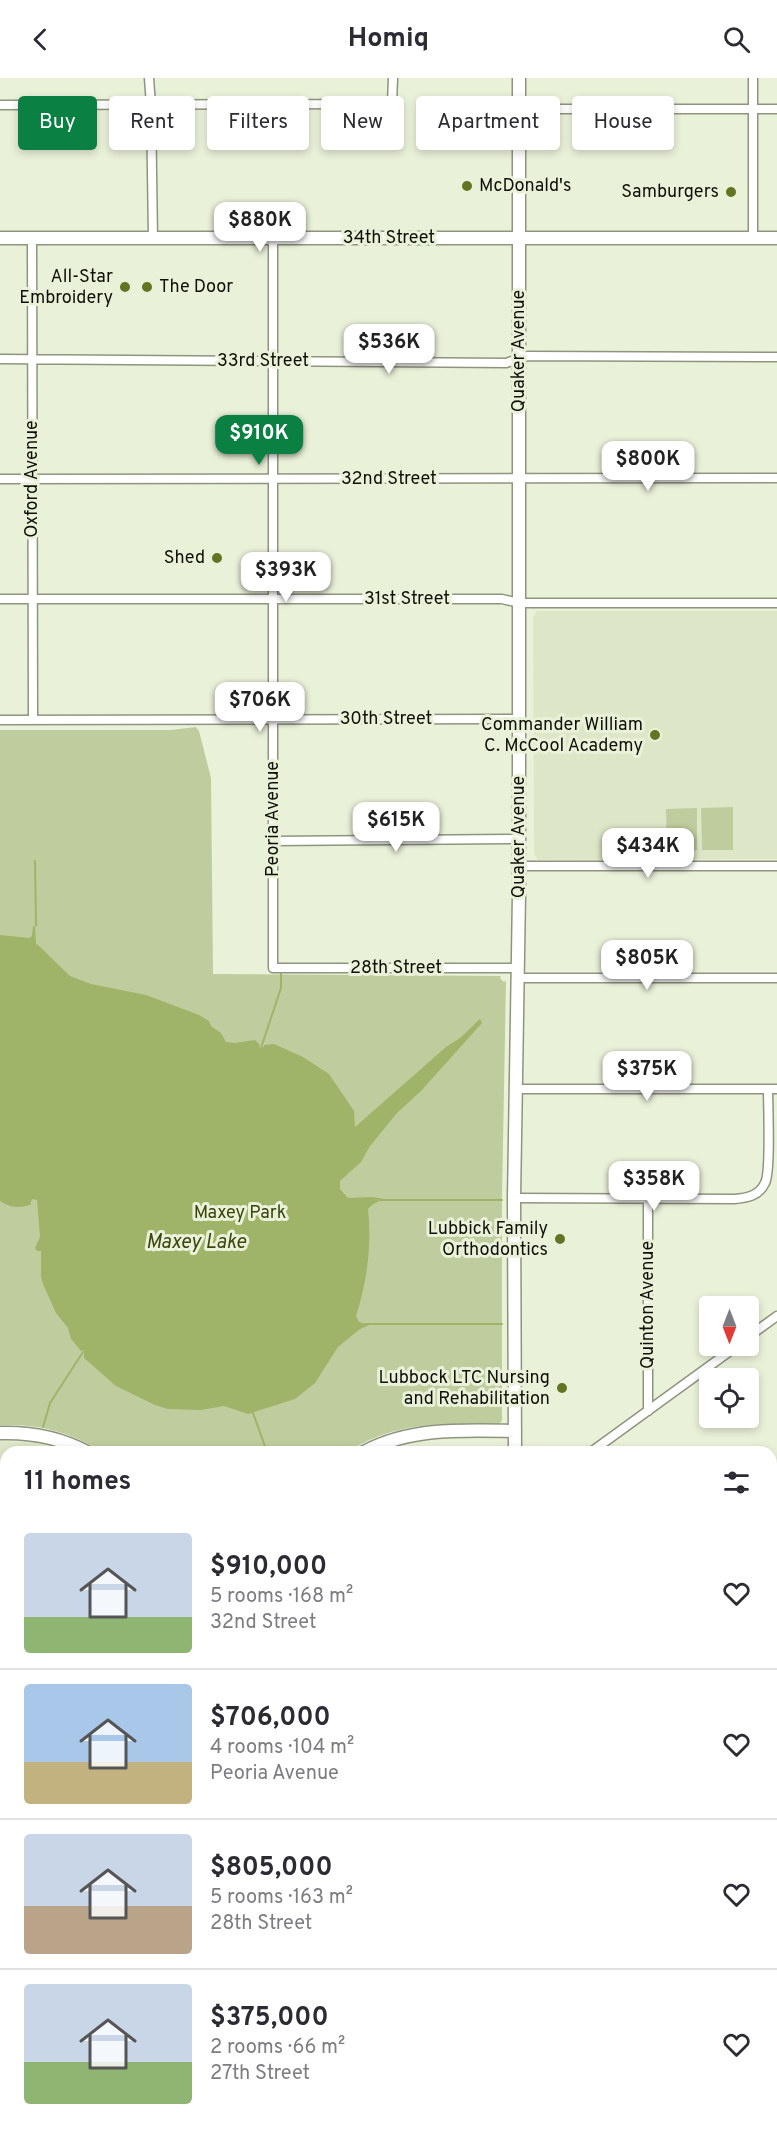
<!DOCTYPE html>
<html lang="en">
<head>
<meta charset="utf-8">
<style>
  body { margin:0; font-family:Overpass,sans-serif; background:#f2f2f3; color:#2b2b33; height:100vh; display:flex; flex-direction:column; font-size:22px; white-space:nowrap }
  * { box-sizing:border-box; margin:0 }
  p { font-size:20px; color:#7c7c81 }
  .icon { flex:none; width:33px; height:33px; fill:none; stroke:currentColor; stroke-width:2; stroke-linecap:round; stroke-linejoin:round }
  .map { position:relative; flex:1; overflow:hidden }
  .side { position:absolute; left:0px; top:1368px; width:777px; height:686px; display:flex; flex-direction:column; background:#fff; border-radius:18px 18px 0 0; box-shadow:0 3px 9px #0003 }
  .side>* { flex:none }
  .top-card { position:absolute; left:18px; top:18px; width:741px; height:54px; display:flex; gap:12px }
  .needle { width:39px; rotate:180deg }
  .fabs { position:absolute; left:699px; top:1218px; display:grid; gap:12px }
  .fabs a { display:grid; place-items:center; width:60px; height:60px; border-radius:6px; background:#fff; box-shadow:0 3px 9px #0003; font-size:30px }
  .price { position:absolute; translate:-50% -51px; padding:0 14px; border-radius:12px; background:#fff; color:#222; font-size:20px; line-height:39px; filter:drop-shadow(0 2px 3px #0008) }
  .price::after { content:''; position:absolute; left:50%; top:36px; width:18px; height:14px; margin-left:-9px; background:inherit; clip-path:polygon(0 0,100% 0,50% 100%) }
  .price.current { background:#0b8043; color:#fff }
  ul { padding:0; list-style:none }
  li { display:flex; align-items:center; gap:18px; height:150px; padding:0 24px }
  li+li { border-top:2px solid #e1e1e2 }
  li span { display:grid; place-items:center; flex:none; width:168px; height:120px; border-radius:6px; color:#555 }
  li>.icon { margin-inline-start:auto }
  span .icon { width:72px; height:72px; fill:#fffc; stroke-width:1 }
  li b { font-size:26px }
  h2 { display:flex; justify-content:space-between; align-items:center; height:72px; padding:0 24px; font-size:26px }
  .chip { padding:0 21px; border-radius:6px; background:#fff; box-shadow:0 3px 9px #0003; font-size:21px; line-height:54px }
  .chip.current { background:#0b8043; color:#fff }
  header { display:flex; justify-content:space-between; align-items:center; height:78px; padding:0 24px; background:#fff; font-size:27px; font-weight:700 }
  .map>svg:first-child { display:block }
  .built { fill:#dde7c7 }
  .green { fill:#bfcc9e }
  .water { fill:#a0b469 }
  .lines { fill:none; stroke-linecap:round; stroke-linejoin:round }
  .stream { stroke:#a0b469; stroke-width:2 }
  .street-casing { stroke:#8e957e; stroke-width:11 }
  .secondary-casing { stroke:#8e957e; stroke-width:15 }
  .primary-casing { stroke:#8e957e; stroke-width:16 }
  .highway-casing { stroke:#8e957e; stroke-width:18 }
  .street { stroke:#fff; stroke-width:8 }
  .secondary { stroke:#fff; stroke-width:12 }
  .primary { stroke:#fff; stroke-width:14 }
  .highway { stroke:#fff; stroke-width:15 }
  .poi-dot { fill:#637523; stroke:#eaf1d9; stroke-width:2 }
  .labels { text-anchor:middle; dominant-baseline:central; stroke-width:6; stroke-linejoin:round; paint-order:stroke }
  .poi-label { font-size:18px; fill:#0f1109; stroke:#eaf1d9; text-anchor:end }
  .street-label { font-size:18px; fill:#0f1109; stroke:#eaf1d9 }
  .park-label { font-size:18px; fill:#38440b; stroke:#eaf1d9 }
  .water-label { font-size:20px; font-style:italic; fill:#3b460f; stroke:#eaf1d9 }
</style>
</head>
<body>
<header><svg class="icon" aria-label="back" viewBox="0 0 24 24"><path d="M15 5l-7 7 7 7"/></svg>Homiq<svg class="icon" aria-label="search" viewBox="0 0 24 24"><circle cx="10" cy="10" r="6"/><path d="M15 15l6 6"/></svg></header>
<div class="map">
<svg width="777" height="2053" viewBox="0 0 777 2053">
  <rect width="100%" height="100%" fill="#eaf1d9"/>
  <path class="built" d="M537 533H777V781L538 782 534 776 533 539Z
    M0 1363 38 1365 67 1374H6V1706H0Z
    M528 2048H748V2053H528Z"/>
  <path class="green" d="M196 649 199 653 211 700 213 896 501 898 500 900 504 904 506 902 502 1121V1342L500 1345C486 1348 468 1346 453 1346 412 1347 383 1352 347 1374H103C68 1353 40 1346 0 1347V652H171Z
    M733 729V772H702L701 730Z
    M697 730V772L667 773 666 731Z
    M131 2048H489L485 2053H122Z"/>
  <path class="water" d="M38 846 35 849 36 867 37 866 70 898 91 906 146 917 199 937 209 943 211 948 221 955 226 964 235 965 255 962 260 967 259 971 262 967 263 970 264 967 274 966 303 979 329 996 354 1033 355 1049 446 969 460 960 480 941 482 945 421 1013 397 1035 370 1068 361 1084 340 1103V1111L348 1120 373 1119 384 1121H376V1123H379L372 1127 368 1131C372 1167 367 1204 356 1238L359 1244 369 1247 360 1251 338 1269 315 1305 295 1321 248 1336 224 1328 201 1332 168 1331 155 1327 116 1308 84 1280V1272L81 1273 71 1261 68 1250 56 1235 43 1206 41 1198V1173H37L35 1170 40 1159 37 1122 32 1121 30 1127C18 1130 11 1130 0 1123V857L29 860 32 858 33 849Z"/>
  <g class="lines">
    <path class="stream" d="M35 783 36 847
      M262 967 281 910V896
      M376 1122H502
      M365 1246H502
      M253 1335 267 1374
      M43 1349 50 1325 83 1274
      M465 2048 468 2053"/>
    <defs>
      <path id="street" d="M149 0 151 27 153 161
        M0 27 392 26 393 0
        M519 31H777
        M32 160 33 642
        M273 160V890H518
        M753 160V0
        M0 281 506 285 527 278 777 279
        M0 401 777 400
        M0 521H502L520 525H777
        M0 642 519 641
        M273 763 519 761
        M519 788H777
        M518 900H777
        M516 1011H777
        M514 1120 734 1121C747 1120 759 1118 765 1105 771 1094 768 1028 768 1011
        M648 1121V1333
        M748 1259 777 1238
        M591 1374 737 1268
        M0 1598H6
        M771 1622 777 1621
        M0 1718H6
        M771 1731H777
        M0 1841H6
        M771 1889H777
        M756 2053V2048"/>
      <path id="secondary" d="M0 160H777
        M0 1355C31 1354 59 1359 87 1374
        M364 1374C411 1349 463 1352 515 1353
        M515 1374 514 1120 519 816V0
        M771 1443 777 1438
        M771 1576 777 1570
        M0 2013 6 2009
        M516 2048V2053"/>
      <path id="primary" d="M499 2053 503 2048"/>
      <path id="highway" d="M771 1486 777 1481
        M771 1521 777 1516
        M46 2053 55 2048
        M98 2053 107 2048
        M199 2053 206 2048"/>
    </defs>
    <use href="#street" class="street-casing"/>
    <use href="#secondary" class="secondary-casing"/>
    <use href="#primary" class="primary-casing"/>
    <use href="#highway" class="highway-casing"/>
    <use href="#street" class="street"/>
    <use href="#secondary" class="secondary"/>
    <use href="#primary" class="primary"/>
    <use href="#highway" class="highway"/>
  </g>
  <g class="poi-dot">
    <circle cx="467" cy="108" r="6"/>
    <circle cx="731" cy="114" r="6"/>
    <circle cx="125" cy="209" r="6"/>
    <circle cx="147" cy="209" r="6"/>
    <circle cx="217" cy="480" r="6"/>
    <circle cx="655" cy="657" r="6"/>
    <circle cx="560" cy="1161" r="6"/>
    <circle cx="562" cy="1310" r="6"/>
  </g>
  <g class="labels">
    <g class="poi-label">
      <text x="479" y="108" text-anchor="start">McDonald's</text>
      <text x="719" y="114">Samburgers</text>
      <text x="113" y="199">All-Star<tspan x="113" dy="21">Embroidery</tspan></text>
      <text x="159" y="209" text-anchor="start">The Door</text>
      <text x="205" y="480">Shed</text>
      <text x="643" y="647">Commander William<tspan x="643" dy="21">C. McCool Academy</tspan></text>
      <text x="548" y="1151">Lubbick Family<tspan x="548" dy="21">Orthodontics</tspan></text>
      <text x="550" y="1300">Lubbock LTC Nursing<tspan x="550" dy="21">and Rehabilitation</tspan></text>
    </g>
    <g class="street-label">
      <text x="389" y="160">34th Street</text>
      <text transform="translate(519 273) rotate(-90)">Quaker Avenue</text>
      <text x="263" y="283">33rd Street</text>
      <text transform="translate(32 401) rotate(-90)">Oxford Avenue</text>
      <text x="389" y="401">32nd Street</text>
      <text x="407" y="521">31st Street</text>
      <text x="386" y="641">30th Street</text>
      <text transform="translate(273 741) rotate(-90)">Peoria Avenue</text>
      <text transform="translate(519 759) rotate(-90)">Quaker Avenue</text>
      <text x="396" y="890">28th Street</text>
      <text transform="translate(648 1227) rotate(-90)">Quinton Avenue</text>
    </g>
    <g class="park-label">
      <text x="240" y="1135">Maxey Park</text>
    </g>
    <g class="water-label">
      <text x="196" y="1165">Maxey Lake</text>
    </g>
  </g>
</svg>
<div class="fabs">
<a><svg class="needle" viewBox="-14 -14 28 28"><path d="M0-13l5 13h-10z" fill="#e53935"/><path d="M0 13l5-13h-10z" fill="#7c7c81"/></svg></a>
<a><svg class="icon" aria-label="locate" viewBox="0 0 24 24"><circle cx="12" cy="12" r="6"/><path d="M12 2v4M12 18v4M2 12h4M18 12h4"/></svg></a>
</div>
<b class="price" style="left:260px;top:175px">$880K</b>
<b class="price" style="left:389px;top:297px">$536K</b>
<b class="price current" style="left:259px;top:388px">$910K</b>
<b class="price" style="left:648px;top:414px">$800K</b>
<b class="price" style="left:286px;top:525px">$393K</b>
<b class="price" style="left:260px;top:655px">$706K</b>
<b class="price" style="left:396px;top:775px">$615K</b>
<b class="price" style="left:648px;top:801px">$434K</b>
<b class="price" style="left:647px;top:913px">$805K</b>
<b class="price" style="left:647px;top:1024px">$375K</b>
<b class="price" style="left:654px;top:1134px">$358K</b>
<div class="top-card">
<a class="chip current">Buy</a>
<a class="chip">Rent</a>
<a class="chip">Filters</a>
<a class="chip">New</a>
<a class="chip">Apartment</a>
<a class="chip">House</a>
</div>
<section class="side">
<h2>11 homes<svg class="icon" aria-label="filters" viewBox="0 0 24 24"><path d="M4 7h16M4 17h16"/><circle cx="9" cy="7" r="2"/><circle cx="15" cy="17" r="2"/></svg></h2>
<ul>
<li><span style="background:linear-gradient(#c9d6e8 70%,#8fb573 0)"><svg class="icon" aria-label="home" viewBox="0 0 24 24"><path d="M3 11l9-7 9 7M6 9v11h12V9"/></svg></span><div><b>$910,000</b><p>5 rooms · 168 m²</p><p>32nd Street</p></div><svg class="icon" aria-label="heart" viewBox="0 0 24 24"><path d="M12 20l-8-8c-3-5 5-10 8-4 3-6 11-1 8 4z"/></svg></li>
<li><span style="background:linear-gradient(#a9c7e8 65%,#c2b280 0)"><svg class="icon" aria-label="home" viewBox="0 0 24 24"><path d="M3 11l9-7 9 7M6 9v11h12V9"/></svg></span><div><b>$706,000</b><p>4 rooms · 104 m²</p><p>Peoria Avenue</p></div><svg class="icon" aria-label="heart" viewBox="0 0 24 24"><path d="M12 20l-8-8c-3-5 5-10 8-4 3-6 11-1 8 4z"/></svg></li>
<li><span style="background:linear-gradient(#c9d6e8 60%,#b9a48a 0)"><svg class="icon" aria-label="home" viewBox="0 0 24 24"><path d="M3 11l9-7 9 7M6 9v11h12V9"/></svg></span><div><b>$805,000</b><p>5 rooms · 163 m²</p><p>28th Street</p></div><svg class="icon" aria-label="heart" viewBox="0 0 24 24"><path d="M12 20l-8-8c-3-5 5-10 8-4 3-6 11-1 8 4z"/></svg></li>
<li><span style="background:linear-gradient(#c9d6e8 65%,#8fb573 0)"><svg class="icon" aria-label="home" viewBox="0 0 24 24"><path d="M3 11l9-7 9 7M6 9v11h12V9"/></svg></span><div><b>$375,000</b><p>2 rooms · 66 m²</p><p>27th Street</p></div><svg class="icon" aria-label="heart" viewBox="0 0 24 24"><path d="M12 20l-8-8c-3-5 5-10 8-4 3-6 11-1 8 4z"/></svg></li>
</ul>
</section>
</div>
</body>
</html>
